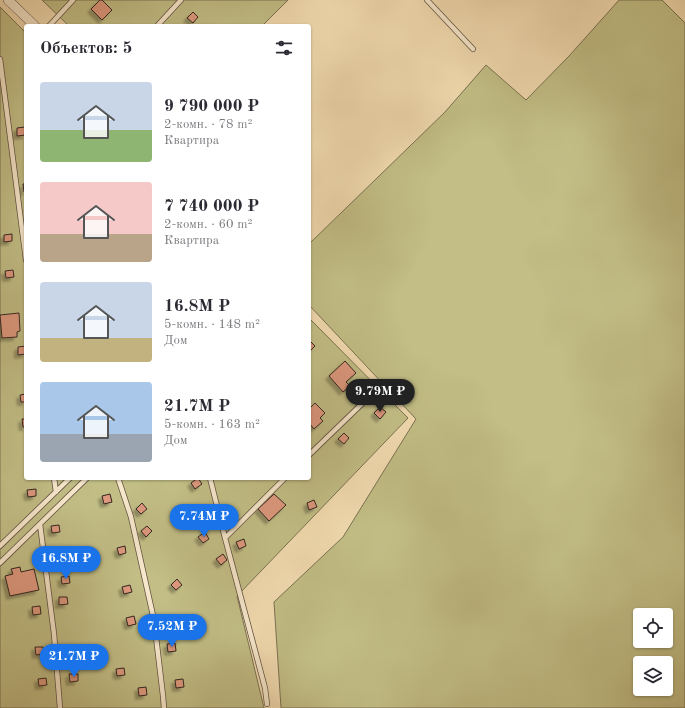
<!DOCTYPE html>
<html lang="ru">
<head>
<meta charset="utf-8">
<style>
  body { margin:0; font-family:"Old Standard TT",serif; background:#f2f2f3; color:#2b2b33; height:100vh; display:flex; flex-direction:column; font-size:15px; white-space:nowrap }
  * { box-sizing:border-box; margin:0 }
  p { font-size:13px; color:#7c7c81 }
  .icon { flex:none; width:22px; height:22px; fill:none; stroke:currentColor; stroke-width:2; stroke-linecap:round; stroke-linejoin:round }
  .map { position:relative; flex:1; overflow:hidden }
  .details { position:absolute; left:24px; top:24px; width:287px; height:456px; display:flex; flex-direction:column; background:#fff; border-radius:4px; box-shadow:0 1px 3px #0004 }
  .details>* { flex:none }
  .controls { position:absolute; left:633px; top:608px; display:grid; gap:8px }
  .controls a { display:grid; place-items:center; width:40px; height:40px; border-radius:4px; background:#fff; box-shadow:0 1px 3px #0004; font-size:20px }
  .price { position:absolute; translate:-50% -34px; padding:0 9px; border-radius:14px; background:#1a73e8; color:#fff; font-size:13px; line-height:26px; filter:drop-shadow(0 1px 2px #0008) }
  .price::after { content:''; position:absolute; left:50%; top:24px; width:12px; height:9px; margin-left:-6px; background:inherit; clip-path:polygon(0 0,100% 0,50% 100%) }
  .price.on { background:#222; color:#fff }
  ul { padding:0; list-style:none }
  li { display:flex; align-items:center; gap:12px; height:100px; padding:0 16px }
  li span { display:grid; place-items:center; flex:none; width:112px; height:80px; border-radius:4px; color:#555 }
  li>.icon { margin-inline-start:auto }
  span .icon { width:48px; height:48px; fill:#fffc; stroke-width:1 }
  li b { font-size:17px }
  h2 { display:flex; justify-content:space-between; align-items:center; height:48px; padding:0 16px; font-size:17px }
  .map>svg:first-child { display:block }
  .green { fill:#c2be86; stroke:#7a7253; fill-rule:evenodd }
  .building { fill:#df997f; stroke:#322520; filter:url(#shadow) }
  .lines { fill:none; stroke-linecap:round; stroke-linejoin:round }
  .lane-casing { stroke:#625244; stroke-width:6 }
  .street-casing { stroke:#625244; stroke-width:10 }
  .lane { stroke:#f7e8cc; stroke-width:4.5 }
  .street { stroke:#f7e8cc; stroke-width:9 }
</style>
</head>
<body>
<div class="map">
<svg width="685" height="708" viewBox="0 0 685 708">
  <defs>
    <filter id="shadow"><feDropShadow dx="-3.5" dy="3.5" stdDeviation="1" flood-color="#0004"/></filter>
  </defs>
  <rect width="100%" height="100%" fill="#f2dbb0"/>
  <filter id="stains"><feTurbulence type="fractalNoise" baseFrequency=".005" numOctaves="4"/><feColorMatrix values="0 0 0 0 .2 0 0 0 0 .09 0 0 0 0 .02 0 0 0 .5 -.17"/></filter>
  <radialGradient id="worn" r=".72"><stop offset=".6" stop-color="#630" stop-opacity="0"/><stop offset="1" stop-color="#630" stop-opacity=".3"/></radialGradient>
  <path class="green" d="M42 0H288L262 26H69Z
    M619 0H662L685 23V708H281L274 602 343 537 416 419 309 305V244L445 112 486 65 526 100 570 55ZM640 615H666V641H640ZM640 663H666V689H640Z
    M0 7 26 33V478H309V318L408 418 237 596 264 708H0Z"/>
  <path class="building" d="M100 0H102L112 10 102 20 91 9Z
    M193 12 198 17 193 23 187 18Z
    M25 127 26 135 17 136V128Z
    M23 184H26V192H24Z
    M12 234V241L4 242V235Z
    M13 270 14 277 6 278 5 271Z
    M19 313 20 331 17 332V337L2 338 0 315Z
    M310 341 315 346 309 352V342Z
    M26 346V354L18 355V347Z
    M345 361 356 373 346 382 350 386 343 392 329 376Z
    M26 394V402H21L20 395Z
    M315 403 325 413 320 418 323 421 314 429 309 423V409Z
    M380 407 386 412 380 419 374 413Z
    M22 419H26V427H23Z
    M344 433 349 438 344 444 338 439Z
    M198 478 202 484 195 489 191 483Z
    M36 489V496L28 497 27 490Z
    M110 494 112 502 104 504 102 496Z
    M274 494 286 505 269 521 258 509Z
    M314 500 317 507 309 510 307 503Z
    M142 503 147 509 141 514 136 509Z
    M59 525 60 532 52 533 51 526Z
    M147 526 152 531 146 537 141 531Z
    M205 532 209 539 203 543 198 537Z
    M244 539 246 546 239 549 236 542Z
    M125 546 126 553 119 555 117 548Z
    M223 554 227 560 221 565 216 559Z
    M20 567 21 572 34 569 39 590 10 596 5 576 13 574 11 569Z
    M69 576 70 583 62 584 61 577Z
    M177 579 182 585 176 590 171 585Z
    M130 585 132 592 124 594 122 587Z
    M59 597H67L68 604 59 605Z
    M40 606 41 614 33 615 32 607Z
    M134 616 136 624 128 626 126 618Z
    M175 643 176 651 168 652 167 644Z
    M35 647H43L44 654 36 655Z
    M124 668 125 675 117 676 116 669Z
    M69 674H78V681L70 682Z
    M46 678 47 685 39 686 38 679Z
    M183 679 184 687 176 688 175 680Z
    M146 687 147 695 139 696 138 688Z"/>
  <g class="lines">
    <defs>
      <path id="lane" d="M427 0 473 49
        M49 26 73 0
        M157 26 181 0
        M0 59 26 260
        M309 455 369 397
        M54 478 56 492
        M118 478 131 517 154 620 163 696 164 708
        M210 478 225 538 265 688 267 704
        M40 524 54 634 60 708
        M225 538 285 478
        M0 546 70 478
        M0 563 87 478"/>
      <path id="street" d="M8 0 35 26"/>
    </defs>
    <use href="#lane" class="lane-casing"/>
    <use href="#street" class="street-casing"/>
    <use href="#lane" class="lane"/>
    <use href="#street" class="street"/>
  </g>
  <rect width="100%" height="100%" filter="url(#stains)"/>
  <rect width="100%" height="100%" fill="url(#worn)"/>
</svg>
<div class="controls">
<a><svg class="icon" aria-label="locate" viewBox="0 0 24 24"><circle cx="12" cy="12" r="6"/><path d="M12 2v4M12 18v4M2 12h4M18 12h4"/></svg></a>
<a><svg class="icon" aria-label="layers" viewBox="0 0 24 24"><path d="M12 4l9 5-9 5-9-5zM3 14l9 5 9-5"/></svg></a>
</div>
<b class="price on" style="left:380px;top:413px">9.79M ₽</b>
<b class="price" style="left:204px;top:538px">7.74M ₽</b>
<b class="price" style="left:66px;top:580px">16.8M ₽</b>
<b class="price" style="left:172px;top:648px">7.52M ₽</b>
<b class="price" style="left:74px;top:678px">21.7M ₽</b>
<section class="details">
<h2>Объектов: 5<svg class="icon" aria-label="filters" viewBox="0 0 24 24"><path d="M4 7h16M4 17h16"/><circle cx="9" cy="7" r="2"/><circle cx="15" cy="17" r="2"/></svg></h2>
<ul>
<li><span style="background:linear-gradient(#c9d6e8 60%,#8fb573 0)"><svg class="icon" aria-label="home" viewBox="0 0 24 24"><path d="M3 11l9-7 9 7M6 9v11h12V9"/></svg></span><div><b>9 790 000 ₽</b><p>2-комн. · 78 m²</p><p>Квартира</p></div></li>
<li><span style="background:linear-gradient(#f6c9c9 65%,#b9a48a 0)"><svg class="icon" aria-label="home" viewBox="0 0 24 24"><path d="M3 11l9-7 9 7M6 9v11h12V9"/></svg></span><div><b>7 740 000 ₽</b><p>2-комн. · 60 m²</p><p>Квартира</p></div></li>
<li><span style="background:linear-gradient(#c9d6e8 70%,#c2b280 0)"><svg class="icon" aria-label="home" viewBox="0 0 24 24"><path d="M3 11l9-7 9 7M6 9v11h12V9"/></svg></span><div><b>16.8M ₽</b><p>5-комн. · 148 m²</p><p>Дом</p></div></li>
<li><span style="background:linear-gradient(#a9c7e8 65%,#9aa5b1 0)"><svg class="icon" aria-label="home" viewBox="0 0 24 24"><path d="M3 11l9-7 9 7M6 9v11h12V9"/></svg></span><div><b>21.7M ₽</b><p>5-комн. · 163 m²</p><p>Дом</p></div></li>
</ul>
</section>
</div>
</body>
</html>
